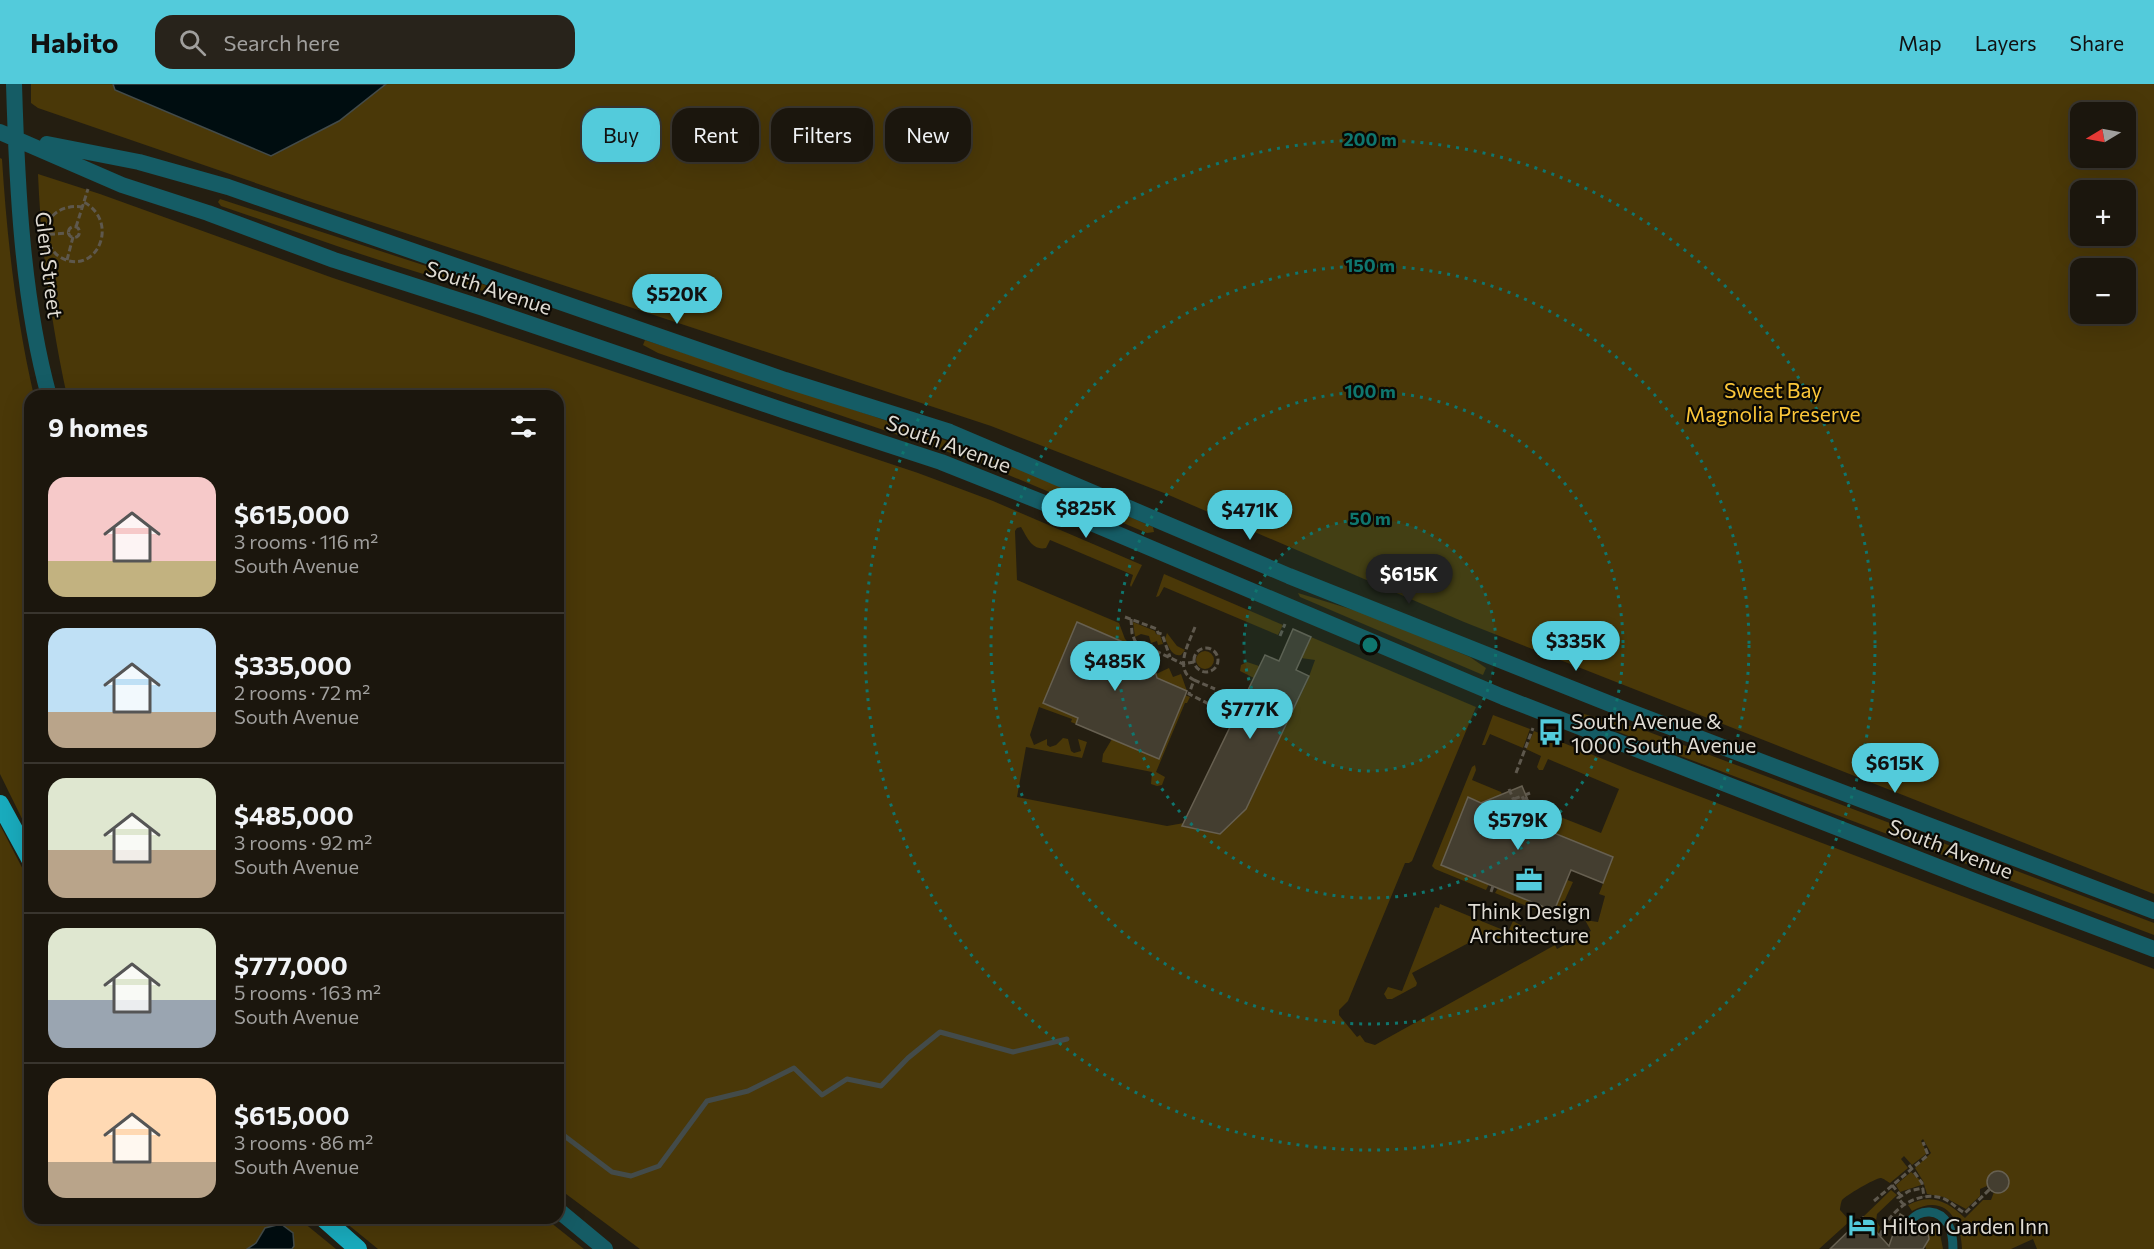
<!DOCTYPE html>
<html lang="en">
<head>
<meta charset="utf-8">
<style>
  body { margin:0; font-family:Commissioner,sans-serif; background:#28231b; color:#f1f3f6; height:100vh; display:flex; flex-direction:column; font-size:22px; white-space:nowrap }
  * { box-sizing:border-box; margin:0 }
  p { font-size:20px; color:#a09f9d }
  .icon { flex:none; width:33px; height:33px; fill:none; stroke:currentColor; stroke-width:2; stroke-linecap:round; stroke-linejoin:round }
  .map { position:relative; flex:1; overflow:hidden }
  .details { position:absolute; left:24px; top:306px; width:540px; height:834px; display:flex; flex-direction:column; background:#1b160d; border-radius:18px; box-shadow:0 6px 24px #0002,0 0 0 2px #39352e }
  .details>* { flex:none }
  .banner { position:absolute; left:582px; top:24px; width:570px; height:54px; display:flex; gap:12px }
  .needle { width:39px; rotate:260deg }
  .controls { position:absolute; left:2070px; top:18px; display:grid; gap:12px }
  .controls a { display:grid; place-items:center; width:66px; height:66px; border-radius:12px; background:#1b160d; box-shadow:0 6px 24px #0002,0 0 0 2px #39352e; font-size:30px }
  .price { position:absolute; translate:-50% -51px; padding:0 14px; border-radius:21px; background:#53cbdb; color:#111; font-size:20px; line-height:39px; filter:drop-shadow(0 2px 3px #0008) }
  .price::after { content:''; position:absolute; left:50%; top:36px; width:18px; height:14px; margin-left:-9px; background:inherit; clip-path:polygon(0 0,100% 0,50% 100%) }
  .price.active { background:#222; color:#fff }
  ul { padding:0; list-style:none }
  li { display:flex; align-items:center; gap:18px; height:150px; padding:0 24px }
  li+li { border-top:2px solid #39352e }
  li span { display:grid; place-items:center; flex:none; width:168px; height:120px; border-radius:18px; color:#555 }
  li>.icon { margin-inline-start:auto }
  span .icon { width:72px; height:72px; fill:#fffc; stroke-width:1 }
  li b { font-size:26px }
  h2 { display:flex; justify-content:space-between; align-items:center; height:72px; padding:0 24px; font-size:26px }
  .pill { padding:0 21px; border-radius:18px; background:#1b160d; box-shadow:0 6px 24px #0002,0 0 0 2px #39352e; font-size:21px; line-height:54px }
  .pill.active { background:#53cbdb; color:#111 }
  header { display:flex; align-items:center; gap:36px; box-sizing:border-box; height:84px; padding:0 30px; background:#53cbdb; color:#111 }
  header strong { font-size:28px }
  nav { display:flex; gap:33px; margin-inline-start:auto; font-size:21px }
  .search { width:420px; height:54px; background:#28231b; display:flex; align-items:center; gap:15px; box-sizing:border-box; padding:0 21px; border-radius:18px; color:#a09f9d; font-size:22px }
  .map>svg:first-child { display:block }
  .green { fill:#4a3808; fill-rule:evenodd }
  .water { fill:#000d10; stroke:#434b4a; stroke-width:1.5 }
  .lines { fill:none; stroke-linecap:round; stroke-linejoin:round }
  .stream { stroke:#434b4a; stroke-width:5 }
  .building { fill:#443e30; stroke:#676051; stroke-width:1.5 }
  .path { stroke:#5e584d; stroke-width:3; stroke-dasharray:6 3; stroke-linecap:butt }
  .service { stroke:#155c65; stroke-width:9 }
  .tertiary { stroke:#155c65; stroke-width:16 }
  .motorway { stroke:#19abbd; stroke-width:18 }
  .ring { fill:none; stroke:#0f766e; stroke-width:3; stroke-dasharray:3 6 }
  .labels { text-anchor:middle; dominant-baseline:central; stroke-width:4.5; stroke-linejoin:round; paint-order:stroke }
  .street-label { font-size:21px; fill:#dfdbd3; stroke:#0b0904 }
  .park-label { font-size:21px; fill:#fbc639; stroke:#0b0904 }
  .poi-label { font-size:21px; fill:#dfdbd3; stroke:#0b0904; text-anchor:start }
  .centre { fill:#0f766e; stroke:#0b0904; stroke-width:3 }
  .ring-label { font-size:18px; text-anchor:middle; font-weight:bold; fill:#0f766e; stroke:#0b0904; stroke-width:4.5; stroke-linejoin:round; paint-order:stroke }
</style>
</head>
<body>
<header>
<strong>Habito</strong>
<div class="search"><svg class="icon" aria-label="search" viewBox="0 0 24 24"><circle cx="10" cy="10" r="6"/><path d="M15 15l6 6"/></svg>Search here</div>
<nav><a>Map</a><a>Layers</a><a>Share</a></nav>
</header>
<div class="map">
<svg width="2154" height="1165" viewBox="0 0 2154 1165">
  <rect width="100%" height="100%" fill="#241e11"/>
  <path class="green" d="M31 0H2154V810L1464 538 1164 409 991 342 305 116 38 24 31 19ZM2080 28H2126V74H2080ZM2080 106H2126V152H2080ZM2080 184H2126V230H2080Z
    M0 74 2 75C7 155 16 234 34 312H30V751L0 690Z
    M38 90 100 110 333 194 918 389 993 417 1142 481 1131 503 1130 501 1133 491 1050 456 1046 464C1032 467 1027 453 1021 443L1017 444 1015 447 1017 496 1119 539 1125 555 1131 561 1077 538 1043 619 1078 634 1076 640 1071 638 1072 635 1039 623 1030 651 1034 661 1047 655V661L1050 663 1056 661 1063 654 1068 655 1071 667 1074 669 1081 667 1078 655 1087 658 1082 674 1026 663 1017 713 1167 742 1184 739 1183 742 1220 750 1246 725 1307 598 1315 576 1301 574 1311 553 1476 623 1412 777 1409 779H1405L1348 917 1339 926V931L1357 953 1360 951 1365 958 1375 961 1555 861 1557 865 1591 847 1585 836 1598 838 1605 812 1599 810 1613 773 1539 743 1534 732 1545 727 1601 749 1619 705 1548 675 1543 686H1539L1537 683 1541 672 1526 665 1534 647 1630 686 2154 885V1165H2037L2033 1155 2011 1165H1962C1961 1135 1945 1109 1912 1127L1908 1121C1931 1109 1947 1117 1965 1134L1983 1116H1991L1994 1108 2002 1109 2008 1103V1095L2003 1088H1994L1988 1094 1987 1102 1980 1105V1112L1966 1125 1944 1113 1927 1110 1923 1097 1915 1084 1931 1069 1923 1055 1921 1057 1926 1067V1070L1912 1081 1904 1072 1901 1075 1908 1084 1890 1099C1888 1098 1883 1094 1881 1094 1877 1093 1845 1112 1842 1116 1841 1118 1840 1124 1840 1126L1850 1137 1819 1165H640L558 1104V312H67C51 238 41 165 38 90Z
    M220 115 525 214V217C421 194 321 156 221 122L218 118Z
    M645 256 986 370 1153 443 1154 448 1147 449 980 379 658 269 643 261Z
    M1164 490 1283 541 1278 551 1164 503 1159 512 1156 513Z
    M1298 509 1370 531 1470 573 1486 584 1483 591 1300 513Z
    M1133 538 1155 547 1156 550 1160 551 1163 560 1158 561 1157 557 1151 559 1149 552 1141 550 1135 553Z
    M1167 549 1177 562 1185 566 1181 571C1171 573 1169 562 1165 555Z
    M1196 576a9 9 0 1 1 18 0a9 9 0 1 1-18 0Z
    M1247 578 1259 582 1254 594 1240 587 1241 581Z
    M1169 584 1173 593 1181 590 1187 607 1155 594 1156 590Z
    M1185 611 1190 613 1187 619H1185L1156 688 1165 693 1162 701 1157 702 1151 700 1152 688 1102 678 1103 670 1112 655Z
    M1580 629 1641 645 2154 839V851L1641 657 1579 632Z
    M1493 631 1530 645 1523 664 1490 650 1485 661H1482Z
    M1475 681 1476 686 1472 696 1501 708 1510 731 1468 714 1441 781 1489 800 1486 806 1435 785 1432 782 1472 683Z
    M0 741 30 799V1134H298L336 1165H0Z
    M1567 796 1573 798 1563 820 1564 827 1560 831 1553 833 1495 809 1498 804 1554 827Z
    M1440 820 1508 848 1513 837 1522 842 1498 855 1491 847 1412 889 1417 899 1416 902 1392 915H1387L1384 910 1388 903 1402 907 1435 823 1439 824Z
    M1911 1088 1920 1096 1921 1101 1900 1108 1896 1101Z
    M1891 1106 1897 1111 1877 1130 1876 1137 1880 1143 1878 1150 1863 1133Z
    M340 1134H545L584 1165H378Z
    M1928 1141 1939 1145 1943 1165H1926L1921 1148 1923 1144Z"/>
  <path class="water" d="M113 0H386L339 37 271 72 115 6Z
    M281 1140 293 1149 294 1162 292 1165H247L256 1159 265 1144Z"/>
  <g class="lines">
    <path class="stream" d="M558 1047 612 1088 631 1092 659 1082 707 1017 748 1007 794 984 822 1011 847 995 881 1002 908 974 940 948 1013 968 1067 955"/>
  </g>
  <path class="building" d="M1077 538 1139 565 1153 579 1157 594 1187 607 1159 675 1076 640 1078 634 1043 619Z
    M1293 545 1311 553 1296 586 1309 592 1246 725 1220 750 1182 742 1265 571 1279 577Z
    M1522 702 1539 743 1613 773 1603 799 1571 786 1554 827 1441 781 1468 713 1481 719Z
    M1987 1098a11 11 0 1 1 22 0a11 11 0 1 1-22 0Z
    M1900 1130 1905 1133 1903 1138 1906 1142 1911 1144 1916 1141 1928 1149 1929 1155 1923 1165H1830L1863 1133 1889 1162Z"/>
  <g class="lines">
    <path class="path" d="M83 123C63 120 43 131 47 154 49 161 53 169 60 173 94 194 122 140 84 118
      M68.5 148a5.5 5.5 0 1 1 11 0a5.5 5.5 0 1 1-11 0Z
      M76 143 88 105
      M40 151 68 149
      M67 176 73 153
      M1125 533 1157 545 1158 549 1162 550 1170 573
      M1131 535 1132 549 1135 557 1183 580 1194 578
      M1195 543C1189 559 1173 586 1194 596L1189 610 1209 620
      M1280 552 1285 540
      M1194 576a12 12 0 1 1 24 0a12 12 0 1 1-24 0Z
      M1194 596 1215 605
      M1516 689 1533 644
      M1509 705 1522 736
      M1514 715 1522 712 1528 727 1531 726 1525 711 1530 709
      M1491 808 1493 802
      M1909 1081 1922 1099 1924 1113
      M1892 1101 1901 1112
      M1874 1117 1928 1071 1923 1058
      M1904 1121 1898 1114 1909 1107 1923 1104
      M1880 1152C1888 1128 1915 1106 1942 1114 1951 1117 1957 1125 1965 1129L1990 1105"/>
    <path class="service" d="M1910 1137C1921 1124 1939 1125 1948 1140 1952 1147 1953 1157 1953 1165"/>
    <path class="tertiary" d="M14 0C17 102 22 214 49 312
      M0 48 122 101 208 129 334 176 483 224 785 327 941 378 1044 419 1503 613 1974 797 2154 865
      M47 60 139 78 228 103 785 296 950 348 1289 492 1623 625 2154 827
      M558 1126 605 1165"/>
    <path class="motorway" d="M0 720 30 775
      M323 1134 358 1165"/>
  </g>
  <circle cx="1370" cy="561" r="126" fill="#0f766e" fill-opacity=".12"/>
  <g class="ring">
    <circle cx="1370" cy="561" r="126"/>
    <circle cx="1370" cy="561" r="253"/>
    <circle cx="1370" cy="561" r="379"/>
    <circle cx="1370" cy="561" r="505"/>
  </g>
  <defs>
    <symbol id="bus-bare" viewBox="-9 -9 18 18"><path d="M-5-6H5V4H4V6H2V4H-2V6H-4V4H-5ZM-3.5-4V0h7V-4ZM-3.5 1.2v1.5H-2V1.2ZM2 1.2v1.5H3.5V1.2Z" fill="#53cbdb" stroke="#0b0904" stroke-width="2.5" paint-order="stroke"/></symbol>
    <symbol id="office-bare" viewBox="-9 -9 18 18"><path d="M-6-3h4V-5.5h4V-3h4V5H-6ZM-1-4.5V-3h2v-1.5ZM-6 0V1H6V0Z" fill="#53cbdb" stroke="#0b0904" stroke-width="2.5" paint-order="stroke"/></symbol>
    <symbol id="hotel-bare" viewBox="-9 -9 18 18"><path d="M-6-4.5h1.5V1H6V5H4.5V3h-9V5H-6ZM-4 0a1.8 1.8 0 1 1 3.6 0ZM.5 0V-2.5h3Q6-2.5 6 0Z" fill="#53cbdb" stroke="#0b0904" stroke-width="2.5" paint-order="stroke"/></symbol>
  </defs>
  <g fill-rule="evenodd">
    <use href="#bus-bare" x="1532" y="629" width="38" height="38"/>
    <use href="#office-bare" x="1510" y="777" width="38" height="38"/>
    <use href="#hotel-bare" x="1843" y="1122" width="38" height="38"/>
  </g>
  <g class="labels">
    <g class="street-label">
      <text transform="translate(50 181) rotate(83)">Glen Street</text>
      <text transform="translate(489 203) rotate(18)">South Avenue</text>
      <text transform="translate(949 359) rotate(20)">South Avenue</text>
      <text transform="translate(1951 764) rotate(21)">South Avenue</text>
    </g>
    <g class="park-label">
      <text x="1773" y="305">Sweet Bay<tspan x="1773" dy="24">Magnolia Preserve</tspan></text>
    </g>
    <g class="poi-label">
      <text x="1571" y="636">South Avenue &amp;<tspan x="1571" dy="24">1000 South Avenue</tspan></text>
      <text x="1529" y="826" text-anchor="middle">Think Design<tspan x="1529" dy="24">Architecture</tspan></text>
      <text x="1882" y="1141">Hilton Garden Inn</text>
    </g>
  </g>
  <circle cx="1370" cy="561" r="9" class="centre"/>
  <g class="ring-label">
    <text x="1370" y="62">200 m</text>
    <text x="1370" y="188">150 m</text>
    <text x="1370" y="314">100 m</text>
    <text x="1370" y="441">50 m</text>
  </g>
</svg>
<div class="controls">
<a><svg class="needle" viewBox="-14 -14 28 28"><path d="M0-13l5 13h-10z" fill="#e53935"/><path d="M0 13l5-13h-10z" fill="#a09f9d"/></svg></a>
<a>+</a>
<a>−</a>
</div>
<b class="price" style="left:677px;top:241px">$520K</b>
<b class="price" style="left:1086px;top:455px">$825K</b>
<b class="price" style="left:1250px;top:457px">$471K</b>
<b class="price active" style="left:1409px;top:521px">$615K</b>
<b class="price" style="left:1576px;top:588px">$335K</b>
<b class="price" style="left:1115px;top:608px">$485K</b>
<b class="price" style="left:1250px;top:656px">$777K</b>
<b class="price" style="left:1895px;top:710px">$615K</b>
<b class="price" style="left:1518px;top:767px">$579K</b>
<div class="banner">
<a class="pill active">Buy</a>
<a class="pill">Rent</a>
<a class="pill">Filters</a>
<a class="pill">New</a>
</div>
<section class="details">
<h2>9 homes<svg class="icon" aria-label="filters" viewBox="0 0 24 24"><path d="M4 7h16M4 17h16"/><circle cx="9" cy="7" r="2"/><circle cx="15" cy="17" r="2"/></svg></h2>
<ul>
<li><span style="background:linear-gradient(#f6c9c9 70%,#c2b280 0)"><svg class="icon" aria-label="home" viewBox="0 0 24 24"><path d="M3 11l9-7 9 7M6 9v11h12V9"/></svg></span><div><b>$615,000</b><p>3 rooms · 116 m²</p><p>South Avenue</p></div></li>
<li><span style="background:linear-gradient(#bfe0f5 70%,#b9a48a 0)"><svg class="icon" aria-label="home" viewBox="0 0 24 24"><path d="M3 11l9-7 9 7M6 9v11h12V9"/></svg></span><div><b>$335,000</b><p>2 rooms · 72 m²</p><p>South Avenue</p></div></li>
<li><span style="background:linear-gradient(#dfe7d0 60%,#b9a48a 0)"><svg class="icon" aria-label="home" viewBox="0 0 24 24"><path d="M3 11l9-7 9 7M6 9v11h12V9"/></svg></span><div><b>$485,000</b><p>3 rooms · 92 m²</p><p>South Avenue</p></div></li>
<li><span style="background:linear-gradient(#dfe7d0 60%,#9aa5b1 0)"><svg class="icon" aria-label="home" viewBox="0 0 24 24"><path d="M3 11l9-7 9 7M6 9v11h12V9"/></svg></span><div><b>$777,000</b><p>5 rooms · 163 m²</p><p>South Avenue</p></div></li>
<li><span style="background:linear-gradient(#ffd9b3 70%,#b9a48a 0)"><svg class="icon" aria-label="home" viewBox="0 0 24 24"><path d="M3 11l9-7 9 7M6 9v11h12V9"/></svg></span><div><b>$615,000</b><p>3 rooms · 86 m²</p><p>South Avenue</p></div></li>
</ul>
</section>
</div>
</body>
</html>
